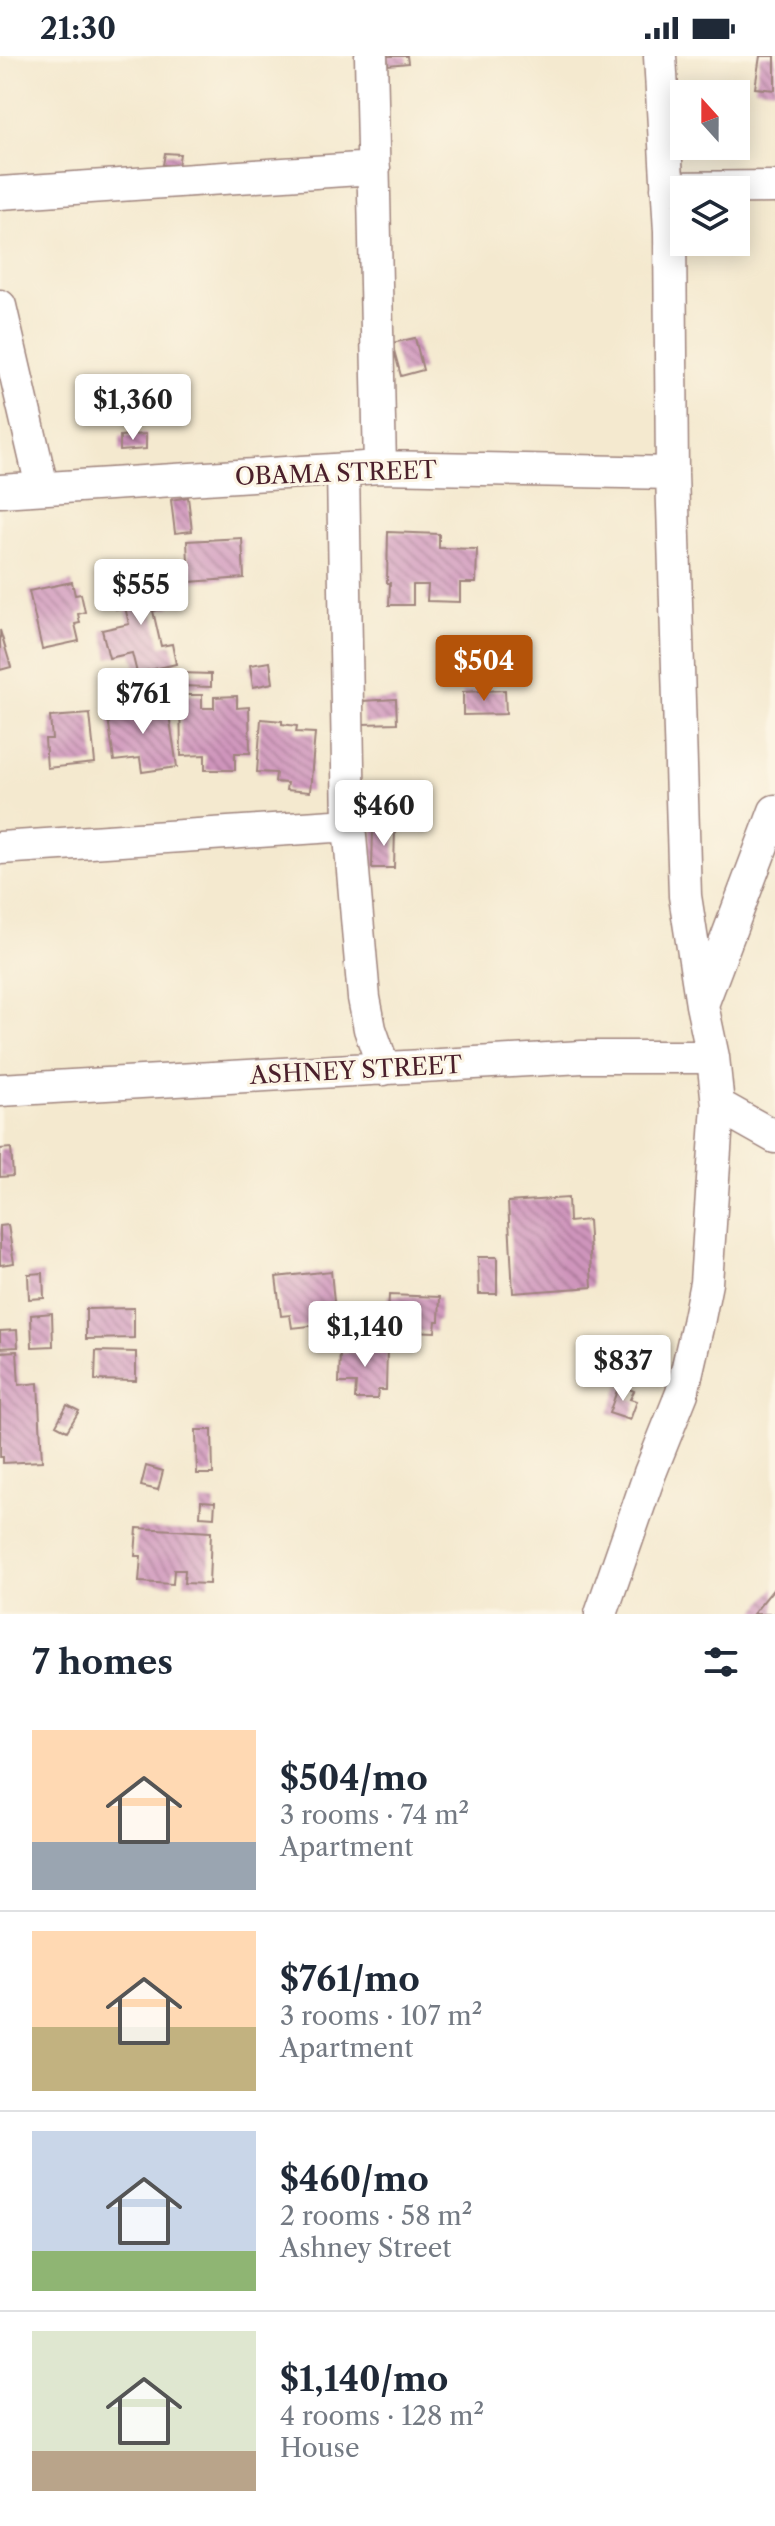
<!DOCTYPE html>
<html lang="en">
<head>
<meta charset="utf-8">
<style>
  body { margin:0; font-family:"Libre Caslon Text",serif; background:#f6f6f7; color:#1f2937; height:100vh; display:flex; flex-direction:column; font-size:30px; white-space:nowrap }
  * { box-sizing:border-box; margin:0 }
  p { font-size:26px; color:#747a83 }
  .icon { flex:none; width:44px; height:44px; fill:none; stroke:currentColor; stroke-width:2; stroke-linecap:round; stroke-linejoin:round }
  .map { position:relative; height:1558px; overflow:hidden }
  .details { display:flex; flex-direction:column; background:#fff; flex:1 }
  .details>* { flex:none }
  .needle { width:52px; rotate:339deg }
  .controls { position:absolute; left:670px; top:24px; display:grid; gap:16px }
  .controls a { display:grid; place-items:center; width:80px; height:80px; border-radius:0px; background:#fff; box-shadow:0 4px 20px #0003; font-size:40px }
  .price { position:absolute; translate:-50% -68px; padding:0 18px; border-radius:8px; background:#fff; color:#222; font-size:26px; line-height:52px; filter:drop-shadow(0 2px 4px #0008) }
  .price::after { content:''; position:absolute; left:50%; top:48px; width:24px; height:18px; margin-left:-12px; background:inherit; clip-path:polygon(0 0,100% 0,50% 100%) }
  .price.active { background:#b45309; color:#fff }
  ul { padding:0; list-style:none }
  li { display:flex; align-items:center; gap:24px; height:200px; padding:0 32px }
  li+li { border-top:2px solid #e0e1e3 }
  li span { display:grid; place-items:center; flex:none; width:224px; height:160px; border-radius:0px; color:#555 }
  li>.icon { margin-inline-start:auto }
  span .icon { width:96px; height:96px; fill:#fffc; stroke-width:1 }
  li b { font-size:34px }
  h2 { display:flex; justify-content:space-between; align-items:center; height:96px; padding:0 32px; font-size:34px }
  .status { display:flex; justify-content:space-between; align-items:center; height:56px; padding:0 40px; background:#fff; direction:ltr }
  .status svg { height:22px; fill:currentColor }
  .map>svg:first-child { display:block }
  .building { fill:url(#building-back-hatch) }
  .lines { fill:none; stroke-linecap:round; stroke-linejoin:round }
  .minor-casing { stroke:#9f847d; stroke-width:35 }
  .minor { stroke:#fff; stroke-width:32 }
  .labels { text-anchor:middle; dominant-baseline:central; stroke-width:6; stroke-linejoin:round; paint-order:stroke }
  .street-label { font-size:24px; fill:#4a1f2b; stroke:#fcf5e5 }
</style>
</head>
<body>
<div class="status"><b>21:30</b><svg viewBox="0 0 49 12"><path d="M0 12V9h3v3zM5 12V6h3v6zM10 12V3h3v9zM15 12V0h3v12zM26 1h20v11H26zM47 4h2v5h-2z"/></svg></div>
<div class="map">
<svg width="775" height="1558" viewBox="0 0 775 1558">
  <defs>
    <pattern id="building-back-hatch" width="6" height="6" patternUnits="userSpaceOnUse" patternTransform="scale(2)"><rect width="6" height="6" fill="#cf95bc"/><path d="M-1 5l2 2M0 0l6 6M5-1l2 2" fill="none" stroke="#aa7999"/></pattern>
  </defs>
  <rect width="100%" height="100%" fill="#fcf5e5"/>
  <filter id="ink" filterUnits="userSpaceOnUse"><feTurbulence type="fractalNoise" baseFrequency=".0125" numOctaves="2"/><feDisplacementMap in="SourceGraphic" scale="16" xChannelSelector="R" yChannelSelector="G"/><feConvolveMatrix kernelMatrix="1 2 1 2 8 2 1 2 1" color-interpolation-filters="sRGB"/></filter>
  <filter id="wash" filterUnits="userSpaceOnUse"><feTurbulence type="fractalNoise" baseFrequency=".006" numOctaves="4" result="noise"/><feDisplacementMap in="SourceGraphic" scale="32" xChannelSelector="R" yChannelSelector="G"/><feGaussianBlur stdDeviation="1.8" result="paint"/><feColorMatrix in="noise" values="0 0 0 0 0 0 0 0 0 0 0 0 0 0 0 0 0 1.4 0 .05"/><feComposite in="paint" operator="in"/></filter>
  <g filter="url(#wash)">
    <rect width="100%" height="100%" fill="#f4e9cf"/>
    <g id="blocks">
      <path class="building" d="M387 0H407L408 7 388 9Z
        M760 0H775V34L755 32Z
        M165 97 180 98 178 110 163 109Z
        M415 282 423 314 401 320 392 287Z
        M146 378V393L120 395V380Z
        M188 441 192 475 175 477 171 444Z
        M388 476 439 478V492L477 493 476 527H460V546L427 545 428 529H413V549H389L390 527H387Z
        M242 482 244 522 189 526 187 485Z
        M165 523 171 551 153 555 161 590 172 588 176 608 137 617 132 597 109 602 102 574 129 568 125 551 116 553 112 535Z
        M72 526 75 539 81 538 85 556 78 558 80 567 75 568 79 585 42 593 29 535Z
        M0 574 11 611 0 614Z
        M270 606 273 627 253 631 250 609Z
        M180 617 211 618V631L179 630Z
        M505 634 506 658 463 659V636Z
        M180 639H202V652H214V641L237 640V652L249 651 250 697H235V714H205V699L181 700Z
        M396 643 397 667 363 668 362 645Z
        M167 645 177 711 142 716 140 702 114 705 107 654Z
        M90 658 95 707 47 712 45 683H52L50 661Z
        M261 663 282 665V668L297 670 296 676 315 677 310 736 286 734 287 727 275 726 276 717 257 716Z
        M373 773H395L394 812H372Z
        M11 1092 13 1120 0 1121V1093Z
        M568 1142 569 1166 588 1164 592 1231 513 1237 508 1146Z
        M8 1169 14 1207 0 1209V1170Z
        M478 1201H497V1238H479Z
        M331 1215 336 1267 292 1272 290 1259 281 1260 276 1221Z
        M43 1217 44 1242 29 1243 28 1218Z
        M389 1239 440 1241 439 1265H436L435 1276 412 1275V1269H405V1278L387 1277Z
        M134 1252V1282L86 1283V1253Z
        M52 1257 53 1290 32 1291 31 1259Z
        M17 1274 18 1291 0 1292V1275Z
        M357 1284H379V1290H387L386 1334H378L377 1343H355L356 1327H339L340 1296H356Z
        M17 1295 19 1329 38 1327 42 1405 3 1407V1401H0V1296Z
        M96 1295 136 1296V1325L95 1324Z
        M642 1309 657 1312 655 1324 639 1321Z
        M619 1329 634 1335 630 1343 637 1345 630 1364 609 1357Z
        M67 1349 79 1355 67 1375 56 1369Z
        M196 1374H212L213 1418H197Z
        M146 1410 163 1415 158 1434 141 1430Z
        M201 1445 215 1446 214 1461 200 1460Z
        M137 1472 211 1476 209 1528 184 1527 185 1514H174L173 1528 139 1526 141 1500H135Z
        M775 1531V1558H753Z"/>
    </g>
  </g>
  <g filter="url(#ink)">
    <use href="#blocks" fill-opacity="0" stroke="#9f847d" stroke-width="2"/>
    <g class="lines">
      <defs>
        <path id="minor" d="M371 0 380 411
          M667 132 775 131
          M0 137 374 112
          M0 250 42 431
          M343 414 349 769 364 942 370 973 384 1013
          M0 435 380 411 672 417
          M0 792 349 769
          M703 946 775 755
          M0 1034 582 1001H713
          M718 1049 775 1081
          M601 1558 650 1417 682 1337 698 1267 706 1227 718 1049 713 1001 702 949 685 840 672 417 670 176 660 0"/>
      </defs>
      <use href="#minor" class="minor-casing"/>
      <use href="#minor" class="minor"/>
    </g>
  </g>
  <g class="labels">
    <g class="street-label">
      <text transform="translate(336 417) rotate(-2)">OBAMA STREET</text>
      <text transform="translate(356 1014) rotate(-3)">ASHNEY STREET</text>
    </g>
  </g>
</svg>
<div class="controls">
<a><svg class="needle" viewBox="-14 -14 28 28"><path d="M0-13l5 13h-10z" fill="#e53935"/><path d="M0 13l5-13h-10z" fill="#747a83"/></svg></a>
<a><svg class="icon" aria-label="layers" viewBox="0 0 24 24"><path d="M12 4l9 5-9 5-9-5zM3 14l9 5 9-5"/></svg></a>
</div>
<b class="price" style="left:133px;top:386px">$1,360</b>
<b class="price" style="left:141px;top:571px">$555</b>
<b class="price active" style="left:484px;top:647px">$504</b>
<b class="price" style="left:143px;top:680px">$761</b>
<b class="price" style="left:384px;top:792px">$460</b>
<b class="price" style="left:365px;top:1313px">$1,140</b>
<b class="price" style="left:623px;top:1347px">$837</b>
</div>
<section class="details">
<h2>7 homes<svg class="icon" aria-label="filters" viewBox="0 0 24 24"><path d="M4 7h16M4 17h16"/><circle cx="9" cy="7" r="2"/><circle cx="15" cy="17" r="2"/></svg></h2>
<ul>
<li><span style="background:linear-gradient(#ffd9b3 70%,#9aa5b1 0)"><svg class="icon" aria-label="home" viewBox="0 0 24 24"><path d="M3 11l9-7 9 7M6 9v11h12V9"/></svg></span><div><b>$504/mo</b><p>3 rooms · 74 m²</p><p>Apartment</p></div></li>
<li><span style="background:linear-gradient(#ffd9b3 60%,#c2b280 0)"><svg class="icon" aria-label="home" viewBox="0 0 24 24"><path d="M3 11l9-7 9 7M6 9v11h12V9"/></svg></span><div><b>$761/mo</b><p>3 rooms · 107 m²</p><p>Apartment</p></div></li>
<li><span style="background:linear-gradient(#c9d6e8 75%,#8fb573 0)"><svg class="icon" aria-label="home" viewBox="0 0 24 24"><path d="M3 11l9-7 9 7M6 9v11h12V9"/></svg></span><div><b>$460/mo</b><p>2 rooms · 58 m²</p><p>Ashney Street</p></div></li>
<li><span style="background:linear-gradient(#dfe7d0 75%,#b9a48a 0)"><svg class="icon" aria-label="home" viewBox="0 0 24 24"><path d="M3 11l9-7 9 7M6 9v11h12V9"/></svg></span><div><b>$1,140/mo</b><p>4 rooms · 128 m²</p><p>House</p></div></li>
</ul>
</section>
</body>
</html>
